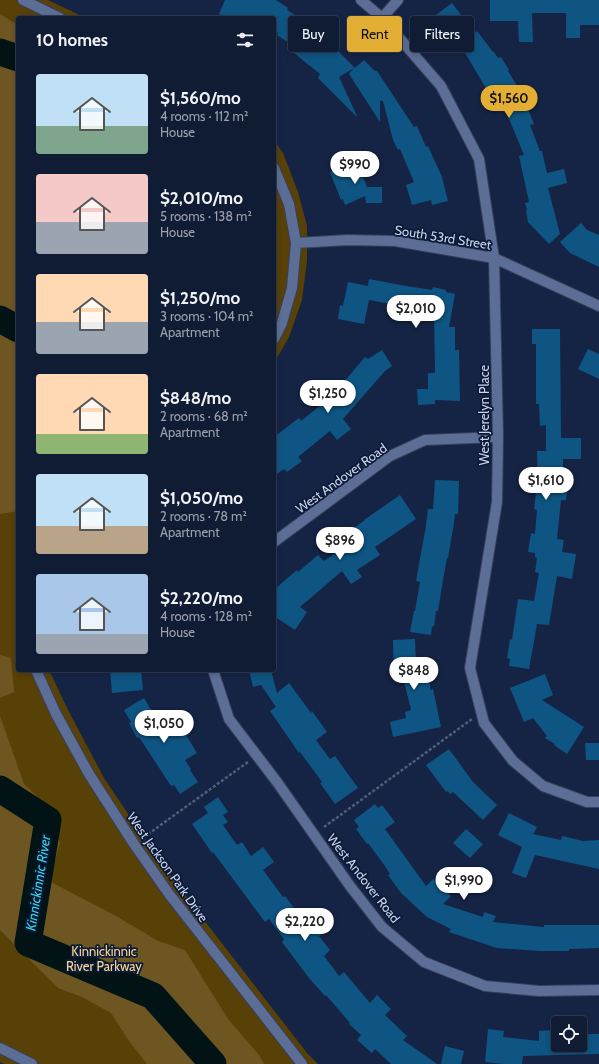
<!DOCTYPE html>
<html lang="en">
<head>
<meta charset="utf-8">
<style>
  body { margin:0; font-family:Cabin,sans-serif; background:#1e2840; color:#f1f3f6; height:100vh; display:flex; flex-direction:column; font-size:15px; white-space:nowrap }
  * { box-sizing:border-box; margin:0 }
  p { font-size:13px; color:#9ca1ac }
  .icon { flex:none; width:22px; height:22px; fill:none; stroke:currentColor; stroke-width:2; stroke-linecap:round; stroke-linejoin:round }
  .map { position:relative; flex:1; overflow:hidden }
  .details { position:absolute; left:16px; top:16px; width:260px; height:656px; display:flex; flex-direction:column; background:#101b34; border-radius:4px; box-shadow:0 2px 6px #0003,0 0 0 1px #30394f }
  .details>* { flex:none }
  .guide { position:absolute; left:288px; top:16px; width:251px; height:36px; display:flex; gap:8px }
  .buttons { position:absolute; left:551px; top:1016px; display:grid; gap:8px }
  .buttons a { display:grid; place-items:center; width:36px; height:36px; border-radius:4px; background:#101b34; box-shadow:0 2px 6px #0003,0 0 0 1px #30394f; font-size:20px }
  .price { position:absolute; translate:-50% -34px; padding:0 9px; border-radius:14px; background:#fff; color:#222; font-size:13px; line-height:26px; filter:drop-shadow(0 1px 2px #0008) }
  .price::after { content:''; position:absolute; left:50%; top:24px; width:12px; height:9px; margin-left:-6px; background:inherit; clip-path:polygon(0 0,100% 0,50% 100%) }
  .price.on { background:#e2af34; color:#111 }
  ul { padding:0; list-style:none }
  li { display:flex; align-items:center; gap:12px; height:100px; padding:0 20px }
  li span { display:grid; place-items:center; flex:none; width:112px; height:80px; border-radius:4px; color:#555 }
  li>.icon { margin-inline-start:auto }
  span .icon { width:48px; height:48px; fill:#fffc; stroke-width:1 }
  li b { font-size:17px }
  h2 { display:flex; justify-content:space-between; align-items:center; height:48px; padding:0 20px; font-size:17px }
  .pill { padding:0 14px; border-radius:4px; background:#101b34; box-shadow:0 2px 6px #0003,0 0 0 1px #30394f; font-size:14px; line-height:36px }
  .pill.on { background:#e2af34; color:#111 }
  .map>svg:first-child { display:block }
  .green { fill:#584107 }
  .forest { fill:#6d5622 }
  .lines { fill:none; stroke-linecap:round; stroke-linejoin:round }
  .river { stroke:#021315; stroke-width:27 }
  .building { fill:#0e5583 }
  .minor-casing { stroke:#373f5c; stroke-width:12 }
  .path { stroke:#515e7b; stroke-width:2.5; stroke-dasharray:3 2; stroke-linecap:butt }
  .minor { stroke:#5c6e95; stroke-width:10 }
  .labels { text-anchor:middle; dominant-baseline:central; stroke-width:3.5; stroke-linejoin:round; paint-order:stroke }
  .street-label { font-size:13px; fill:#cad4ea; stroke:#0c1a3a }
  .park-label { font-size:13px; fill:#f8d692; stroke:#0c1a3a }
  .water-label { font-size:14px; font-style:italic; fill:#39d5e3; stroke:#0c1a3a }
</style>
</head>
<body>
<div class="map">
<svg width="599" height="1064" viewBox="0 0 599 1064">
  <rect width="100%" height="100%" fill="#152445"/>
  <path class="green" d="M0 0H48L86 18H18V670H49L68 710 104 778 145 839 200 915 307 1053 318 1064H4L0 1062Z
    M274 140 283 153 298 192 307 226V261L302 300 289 337 274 363Z"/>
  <path class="forest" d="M0 14 18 25V511L0 514Z
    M0 655 11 658 14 692 0 698Z
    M0 716 24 784 48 807 60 843 49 881 116 916 158 941 185 950 228 1019 259 1055 264 1064H147L129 1041 111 1013 82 997 58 988 0 930Z"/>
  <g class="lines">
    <path class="river" d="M0 52 18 58
      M0 319 18 329
      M0 789 48 820 28 943 153 996 213 1064"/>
  </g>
  <path class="building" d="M225 0H276L288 8 287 10 309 24 316 16 330 28 322 37 335 47V48L355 68 364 60 375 71H377L414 127 417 126 426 147 428 146 442 177 448 201 432 205 431 200 412 205 406 185 414 182 400 149 398 150 393 140 383 101H380V122L349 74 354 68 339 77 357 116H356L318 78 320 74 289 49 292 45 277 35 278 33 274 30V18H228L219 14Z
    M490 0H599V25H580V38H566V13H532L533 42H519L518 21H490Z
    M452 3 475 33 477 31 493 52H494L498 58 501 57 509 70 508 71 521 92 534 124 530 125 540 151H542L547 173 564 169 567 183 548 188 560 234 549 244 528 222 526 211 527 210 525 203 529 202 519 156 524 155 500 97 497 99 491 88 487 90 461 46 456 49 432 18Z
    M357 161 367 187H382V203H366L365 196 345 205 343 199 341 200 330 172Z
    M581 223 587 230 599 235V267L570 253 560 242Z
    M369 279 406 286 432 290 433 287 446 290V292L455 294 449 327H455V350H459L460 401 435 400V404L418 405 417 389H428V373H435L434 312 369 300 364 324 338 319 340 305 343 306 348 282 368 286Z
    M532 329H560L561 438H581V459H563V486L568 487 566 500H561L557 539 564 540 562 552 576 554 572 579 557 576 549 625 537 624 529 669 509 666 510 659 507 658 510 639 512 640 518 599 534 601 539 573 535 572 537 558 535 557V553L528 552 531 533 535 534 537 510 534 509 536 493H538L537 451H546V425L540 426 539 404H536V344H532Z
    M588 349 599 354V379L578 369Z
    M382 350 392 366 385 371 343 419 351 429 337 440 330 431 298 457 302 461 287 472 284 469 274 476V437L299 418 301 421 332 396 329 394 339 382 342 384 365 357 368 359Z
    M435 480 459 481 458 514H455L454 523 448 558H447L442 586 438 611H436L434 627 432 626 431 635 410 632 414 611H415L420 582 416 581 425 531V532L428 509H433Z
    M400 495 416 519 375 547 380 555 357 570 362 577 351 584 342 571 300 607 307 612 295 630 274 616V591L276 588 297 570 298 572 318 555 324 561 350 543 344 535 365 520H364Z
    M415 639 416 665H430V690L433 689 441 727 393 737 390 722 406 718 405 712 411 710 404 681H394L393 640Z
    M110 670H141L143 690 112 693Z
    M249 670H271L277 693 289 683 311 713 312 711 327 732 316 740 330 759 335 756 358 788 335 804 320 783 322 782 300 752 299 753 270 711 276 707 261 685 253 687Z
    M545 674 553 695 542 700 584 727 567 754 554 745 555 744 545 738 547 736 533 718 524 722 510 688Z
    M144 698 159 723 174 714 183 730 197 753 185 760 191 769 190 770 198 782 180 794 174 785 171 786 139 737 137 738 129 723 131 722 124 710Z
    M585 743H599V760H586Z
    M449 749 473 782 497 805 483 820 453 792 450 794 448 791 446 792 426 765Z
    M218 797 228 812 223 815 228 822 223 825 237 845 242 842 251 856 263 847 274 862 263 870 283 897 285 896 304 921 311 916 324 933 319 936 330 950 324 956 339 976 344 972 370 1003 377 995 391 1009 385 1015 407 1036 403 1040 437 1064H391L375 1049 372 1053 357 1040 361 1035 349 1024 350 1023 326 995 325 996 309 978 282 942 284 939 269 919 265 922 213 852 212 853 192 824 208 813 204 807Z
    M375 804 378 808 382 805 395 822 385 829 426 886 433 879 451 896 443 904 483 917 484 912 496 916 493 922 544 927V925H599V948L569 949V951H541L497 948 449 932 451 929 427 917 401 893 388 875 390 874 385 866 368 843 367 844 356 829 359 827 354 820Z
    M509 813 537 827 533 834 561 840 562 836 583 841 599 840V869L535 855 526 878 512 873 522 847 498 835Z
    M466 829 483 844 470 858 453 843Z
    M488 1029 504 1031 503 1037 539 1041V1031L553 1030V1035H558V1045H580V1034H599V1054L523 1056 522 1064H504L485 1062Z
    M445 1046 464 1051 461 1064H441Z"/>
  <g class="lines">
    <defs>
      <path id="minor" d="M23 0 60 18
        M361 0 382 18 441 86 479 159 494 258 498 437 497 502 470 668 484 723 513 761 543 786 587 802H599
        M382 18 398 0
        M274 168 289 204 296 243 292 288 282 323 274 339
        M296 243 348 240 395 241 494 258 599 306
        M274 542 390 456 425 440 498 437
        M36 670 56 714 89 774 134 844 169 894 302 1064
        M213 670 229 719 277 782 350 886 382 927 424 962 485 986 539 991 599 990
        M0 1048 32 1064"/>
    </defs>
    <use href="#minor" class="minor-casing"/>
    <path class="path" d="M324 827 472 719
      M144 837 248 762"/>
    <use href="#minor" class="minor"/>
  </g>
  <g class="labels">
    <g class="street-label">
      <text transform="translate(443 237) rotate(9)">South 53rd Street</text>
      <text transform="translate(484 415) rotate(-90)">West Jerelyn Place</text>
      <text transform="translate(341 478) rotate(-36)">West Andover Road</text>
      <text transform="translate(168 867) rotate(55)">West Jackson Park Drive</text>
      <text transform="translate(364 878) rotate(52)">West Andover Road</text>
    </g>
    <g class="park-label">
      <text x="104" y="951">Kinnickinnic<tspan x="104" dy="15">River Parkway</tspan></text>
    </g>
    <g class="water-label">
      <text transform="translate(38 883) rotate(-81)">Kinnickinnic River</text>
    </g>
  </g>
</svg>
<div class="buttons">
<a><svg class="icon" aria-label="locate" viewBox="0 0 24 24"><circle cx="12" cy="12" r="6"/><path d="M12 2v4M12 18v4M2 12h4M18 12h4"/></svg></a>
</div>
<b class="price on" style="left:509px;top:119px">$1,560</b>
<b class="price" style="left:355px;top:185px">$990</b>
<b class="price" style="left:416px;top:329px">$2,010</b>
<b class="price" style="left:328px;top:414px">$1,250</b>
<b class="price" style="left:546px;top:501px">$1,610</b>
<b class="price" style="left:340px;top:561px">$896</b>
<b class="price" style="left:414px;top:691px">$848</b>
<b class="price" style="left:164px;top:744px">$1,050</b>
<b class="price" style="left:464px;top:901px">$1,990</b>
<b class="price" style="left:305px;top:942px">$2,220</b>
<div class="guide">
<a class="pill">Buy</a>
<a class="pill on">Rent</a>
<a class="pill">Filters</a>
</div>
<section class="details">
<h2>10 homes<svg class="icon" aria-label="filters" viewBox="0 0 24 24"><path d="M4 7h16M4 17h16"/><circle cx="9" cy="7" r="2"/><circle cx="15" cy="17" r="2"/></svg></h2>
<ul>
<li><span style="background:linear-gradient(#bfe0f5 65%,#7fa58c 0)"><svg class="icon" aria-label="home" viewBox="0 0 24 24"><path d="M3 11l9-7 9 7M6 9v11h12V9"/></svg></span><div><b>$1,560/mo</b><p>4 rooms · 112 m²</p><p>House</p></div></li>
<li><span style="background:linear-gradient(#f6c9c9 60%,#9aa5b1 0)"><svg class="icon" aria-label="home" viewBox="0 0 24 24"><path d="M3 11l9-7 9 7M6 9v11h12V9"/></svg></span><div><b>$2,010/mo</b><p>5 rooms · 138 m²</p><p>House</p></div></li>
<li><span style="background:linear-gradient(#ffd9b3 60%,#9aa5b1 0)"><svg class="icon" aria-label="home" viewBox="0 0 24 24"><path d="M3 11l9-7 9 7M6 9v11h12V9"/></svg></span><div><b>$1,250/mo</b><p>3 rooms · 104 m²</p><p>Apartment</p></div></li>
<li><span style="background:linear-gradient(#ffd9b3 75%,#8fb573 0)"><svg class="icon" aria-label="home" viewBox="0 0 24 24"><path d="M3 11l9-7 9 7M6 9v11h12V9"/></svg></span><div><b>$848/mo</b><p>2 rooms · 68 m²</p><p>Apartment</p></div></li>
<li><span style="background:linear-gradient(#bfe0f5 65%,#b9a48a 0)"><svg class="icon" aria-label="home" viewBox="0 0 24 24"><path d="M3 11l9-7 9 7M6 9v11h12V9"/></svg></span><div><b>$1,050/mo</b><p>2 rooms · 78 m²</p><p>Apartment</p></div></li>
<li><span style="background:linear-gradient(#a9c7e8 75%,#9aa5b1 0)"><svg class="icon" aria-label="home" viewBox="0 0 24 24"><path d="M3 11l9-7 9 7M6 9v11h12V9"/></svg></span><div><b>$2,220/mo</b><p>4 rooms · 128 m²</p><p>House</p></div></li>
</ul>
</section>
</div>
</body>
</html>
